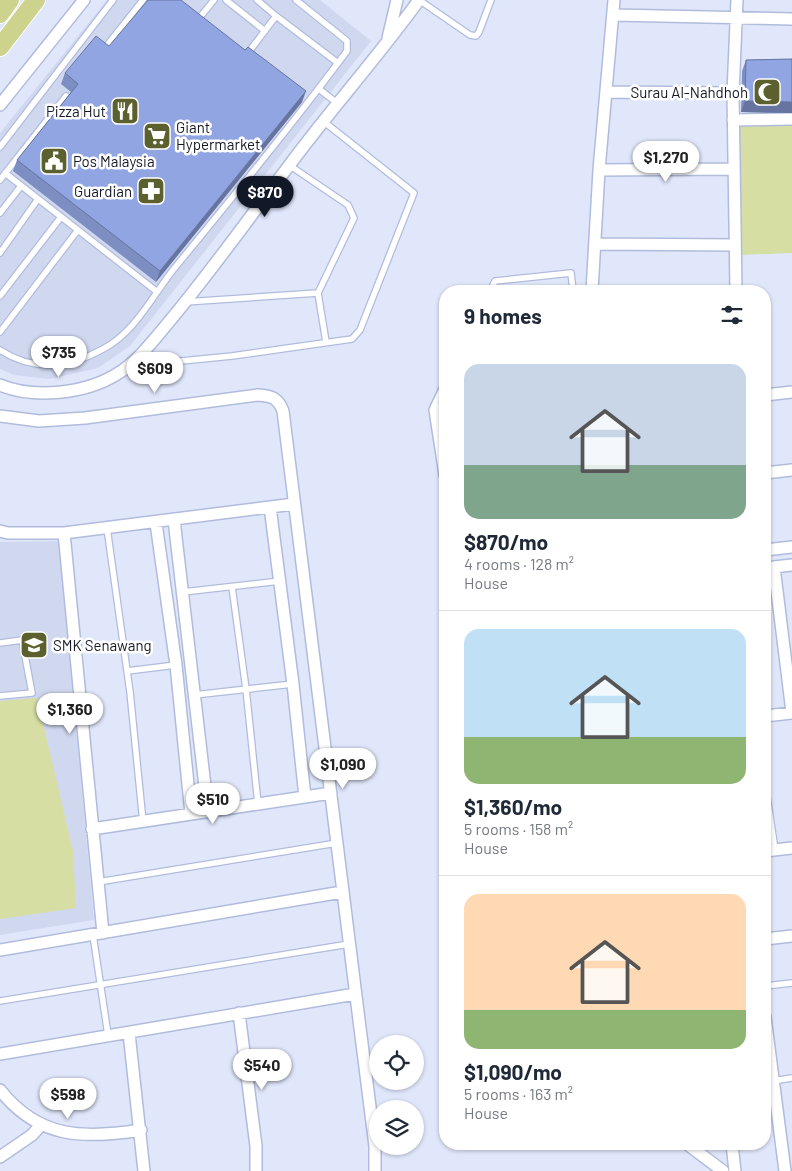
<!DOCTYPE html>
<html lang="en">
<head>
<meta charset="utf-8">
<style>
  body { margin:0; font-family:Barlow,sans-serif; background:#f6f6f7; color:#1f2937; height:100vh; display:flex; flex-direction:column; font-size:19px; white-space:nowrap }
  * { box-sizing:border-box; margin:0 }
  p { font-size:16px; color:#747a83 }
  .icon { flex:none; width:28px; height:28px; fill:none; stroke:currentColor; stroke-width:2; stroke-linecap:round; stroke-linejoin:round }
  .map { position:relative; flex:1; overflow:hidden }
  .panel { position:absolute; left:439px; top:285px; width:332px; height:865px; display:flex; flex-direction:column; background:#fff; border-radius:20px; box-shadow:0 1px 4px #0004 }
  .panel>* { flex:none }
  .buttons { position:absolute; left:369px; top:1035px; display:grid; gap:10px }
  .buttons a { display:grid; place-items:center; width:55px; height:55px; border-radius:50%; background:#fff; box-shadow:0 1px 4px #0004; font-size:25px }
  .price { position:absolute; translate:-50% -42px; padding:0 11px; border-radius:18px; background:#fff; color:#222; font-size:16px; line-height:32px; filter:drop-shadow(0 1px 2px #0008) }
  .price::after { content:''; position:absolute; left:50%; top:30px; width:15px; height:11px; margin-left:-8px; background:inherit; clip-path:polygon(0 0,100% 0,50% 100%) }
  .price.active { background:#111827; color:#fff }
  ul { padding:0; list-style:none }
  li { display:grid; align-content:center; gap:10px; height:265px; padding:0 25px }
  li+li { border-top:1px solid #e0e1e3 }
  li span { display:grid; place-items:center; height:155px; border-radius:15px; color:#555 }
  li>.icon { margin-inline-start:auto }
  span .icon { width:90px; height:90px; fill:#fffc; stroke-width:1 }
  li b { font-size:21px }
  h2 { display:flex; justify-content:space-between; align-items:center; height:60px; padding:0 25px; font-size:21px }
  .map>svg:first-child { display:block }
  .built { fill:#d0d8f0 }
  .green { fill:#d7dea3 }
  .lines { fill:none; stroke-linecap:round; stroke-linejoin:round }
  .lane-casing { stroke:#b1bcdc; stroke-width:8 }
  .street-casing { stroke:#b1bcdc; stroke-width:14 }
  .primary-casing { stroke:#fff; stroke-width:20 }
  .lane { stroke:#fff; stroke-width:5.5 }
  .street { stroke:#fff; stroke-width:11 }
  .primary { stroke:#cdd38c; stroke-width:18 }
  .wall { fill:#7d8ec3 }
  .shaded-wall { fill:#66749f }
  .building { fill:#91a5e3; stroke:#66749f }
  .labels { text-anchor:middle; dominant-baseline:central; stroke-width:5; stroke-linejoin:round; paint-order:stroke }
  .poi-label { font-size:15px; fill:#151925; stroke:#fff; text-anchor:end }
</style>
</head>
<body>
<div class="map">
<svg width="792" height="1171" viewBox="0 0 792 1171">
  <rect width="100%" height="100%" fill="#e0e7fb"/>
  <path class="built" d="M107 0H320L371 41 130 346 98 368 49 379 14 375 0 369V133Z
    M59 541 94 920 0 935V542Z"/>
  <path class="green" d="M792 121V253L740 255 736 122Z
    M37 698 73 851 76 908 0 919V701Z"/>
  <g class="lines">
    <defs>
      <path id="lane" d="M226 0 265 31
        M257 0 276 16
        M419 0 470 35 476 36 479 32 491 0
        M201 16 214 0
        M105 48 143 0
        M248 53 276 16 338 63
        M319 89 337 103
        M0 147 113 0
        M289 165 348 205 354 218 318 293 326 342
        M5 173 156 291
        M0 180 66 96
        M0 213 21 186
        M0 253 38 199
        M490 291 495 281 571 273 573 291
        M0 296 61 217
        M185 302 318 293
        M0 332 78 230
        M0 350C34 372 68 368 103 349 134 333 152 297 173 270 232 198 291 126 347 51V41L296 0
        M131 366 232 356 352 339 360 330 414 193 323 121
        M107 528 130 692 143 822
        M232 587 246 689 258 804
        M183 592 280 581
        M0 643 22 640 32 693 0 696
        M127 671 176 665
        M194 695 293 684
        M765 783 775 850
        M98 882 337 843
        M93 935 108 1035
        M765 986 792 983
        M0 1001 349 944
        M773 1081 792 1078"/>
      <path id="street" d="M614 15 792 19
        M388 38 397 0
        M608 92 733 93
        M0 105 84 0
        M733 120 792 119
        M599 170 734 169
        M596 244 735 245
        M592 291 599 170 614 0
        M736 291 733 93 737 0
        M0 385C34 399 85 394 117 374 137 362 153 341 168 323 210 273 248 219 288 167 330 110 378 57 419 0
        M445 389 435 410 445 475
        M765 395 792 392
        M0 416 39 421 85 418 258 395C272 396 278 398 283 411L359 1020 375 1146V1171
        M765 473 792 470
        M270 507 293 684 305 797
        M174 520 208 812
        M156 523 176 665 191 814
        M0 531 8 533H64L294 504
        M64 533 103 933
        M765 550 792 547
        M774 567 792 712
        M765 568 792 565
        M765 716 792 713
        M92 829 331 793
        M765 851 792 848
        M765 939 792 936
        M0 950 342 892
        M239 1013 256 1146V1171
        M765 1017 785 1171
        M129 1033 144 1171
        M0 1054 355 994
        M0 1090C39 1139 84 1139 141 1130
        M687 1144 723 1171
        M732 1144 735 1171
        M0 1157 32 1135 41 1125"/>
      <path id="primary" d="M0 14 10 0
        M0 47 36 0"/>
    </defs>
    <use href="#lane" class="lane-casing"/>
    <use href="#street" class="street-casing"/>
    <use href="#primary" class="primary-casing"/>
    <use href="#lane" class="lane"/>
    <use href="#street" class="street"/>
    <use href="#primary" class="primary"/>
  </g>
  <path class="wall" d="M109 46 302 102 156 282 13 171 17 160 71 92 61 84 65 73Z
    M792 59V113L741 112 742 71 746 60Z"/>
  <path class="shaded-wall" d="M306 91 302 102 156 282 160 271Z
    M745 101 792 102V113L741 112Z"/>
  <path class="building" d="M148 0H181L245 50 248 47 306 91 160 271 17 160 78 84 65 73 96 36 109 46Z
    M792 59V102L745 101 746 60Z"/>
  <defs>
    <symbol id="mosque-square" viewBox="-11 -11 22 22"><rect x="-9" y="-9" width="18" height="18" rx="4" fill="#5c602e" stroke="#fff"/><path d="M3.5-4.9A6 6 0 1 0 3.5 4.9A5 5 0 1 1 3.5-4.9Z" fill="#fff"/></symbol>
    <symbol id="restaurant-square" viewBox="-11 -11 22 22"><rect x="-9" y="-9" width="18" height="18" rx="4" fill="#5c602e" stroke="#fff"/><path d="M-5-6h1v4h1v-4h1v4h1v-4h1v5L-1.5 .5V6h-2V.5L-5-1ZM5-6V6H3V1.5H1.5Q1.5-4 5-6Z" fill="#fff"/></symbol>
    <symbol id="supermarket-square" viewBox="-11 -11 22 22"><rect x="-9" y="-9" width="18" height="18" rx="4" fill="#5c602e" stroke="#fff"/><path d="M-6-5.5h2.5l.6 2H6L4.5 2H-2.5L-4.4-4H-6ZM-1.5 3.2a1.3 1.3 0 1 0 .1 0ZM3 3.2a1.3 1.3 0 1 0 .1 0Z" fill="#fff"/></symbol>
    <symbol id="civic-square" viewBox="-11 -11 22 22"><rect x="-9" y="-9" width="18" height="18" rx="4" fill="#5c602e" stroke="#fff"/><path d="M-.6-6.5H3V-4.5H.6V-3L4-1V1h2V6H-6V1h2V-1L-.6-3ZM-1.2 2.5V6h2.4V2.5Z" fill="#fff"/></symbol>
    <symbol id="pharmacy-square" viewBox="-11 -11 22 22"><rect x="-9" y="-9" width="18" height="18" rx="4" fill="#5c602e" stroke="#fff"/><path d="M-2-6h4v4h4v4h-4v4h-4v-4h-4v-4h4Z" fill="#fff"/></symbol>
    <symbol id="school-square" viewBox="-11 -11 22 22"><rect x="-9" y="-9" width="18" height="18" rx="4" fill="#5c602e" stroke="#fff"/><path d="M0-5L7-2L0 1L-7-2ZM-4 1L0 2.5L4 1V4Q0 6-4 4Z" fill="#fff"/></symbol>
  </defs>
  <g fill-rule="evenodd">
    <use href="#mosque-square" x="751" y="76" width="32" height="32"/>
    <use href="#restaurant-square" x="109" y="95" width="32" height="32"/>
    <use href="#supermarket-square" x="141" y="120" width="32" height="32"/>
    <use href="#civic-square" x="38" y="145" width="32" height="32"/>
    <use href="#pharmacy-square" x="135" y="175" width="32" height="32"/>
    <use href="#school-square" x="18" y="629" width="32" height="32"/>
  </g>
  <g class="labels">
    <g class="poi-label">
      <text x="748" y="92">Surau Al-Nahdhoh</text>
      <text x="106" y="111">Pizza Hut</text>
      <text x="176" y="127" text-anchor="start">Giant<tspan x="176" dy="17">Hypermarket</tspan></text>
      <text x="73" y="161" text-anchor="start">Pos Malaysia</text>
      <text x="132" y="191">Guardian</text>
      <text x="53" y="645" text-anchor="start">SMK Senawang</text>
    </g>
  </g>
</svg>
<div class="buttons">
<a><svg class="icon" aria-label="locate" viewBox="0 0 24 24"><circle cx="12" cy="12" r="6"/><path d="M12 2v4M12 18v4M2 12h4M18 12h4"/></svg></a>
<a><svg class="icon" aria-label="layers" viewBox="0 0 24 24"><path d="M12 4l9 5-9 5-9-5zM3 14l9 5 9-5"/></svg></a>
</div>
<b class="price" style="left:666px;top:183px">$1,270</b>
<b class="price active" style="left:265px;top:218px">$870</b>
<b class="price" style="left:59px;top:378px">$735</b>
<b class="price" style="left:155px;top:394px">$609</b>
<b class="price" style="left:70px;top:735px">$1,360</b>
<b class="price" style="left:343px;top:790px">$1,090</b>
<b class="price" style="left:213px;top:825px">$510</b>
<b class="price" style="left:262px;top:1091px">$540</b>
<b class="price" style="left:68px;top:1120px">$598</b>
<section class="panel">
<h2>9 homes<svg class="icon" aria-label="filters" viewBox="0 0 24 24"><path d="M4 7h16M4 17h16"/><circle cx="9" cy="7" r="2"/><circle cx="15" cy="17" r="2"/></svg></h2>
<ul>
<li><span style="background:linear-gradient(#c9d6e8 65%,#7fa58c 0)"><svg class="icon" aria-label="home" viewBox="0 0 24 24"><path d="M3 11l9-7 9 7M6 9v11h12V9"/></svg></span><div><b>$870/mo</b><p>4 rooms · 128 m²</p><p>House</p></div></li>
<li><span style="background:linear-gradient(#bfe0f5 70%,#8fb573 0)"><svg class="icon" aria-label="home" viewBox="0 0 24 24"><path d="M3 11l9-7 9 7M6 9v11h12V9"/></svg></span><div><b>$1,360/mo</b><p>5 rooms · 158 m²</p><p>House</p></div></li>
<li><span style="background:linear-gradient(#ffd9b3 75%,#8fb573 0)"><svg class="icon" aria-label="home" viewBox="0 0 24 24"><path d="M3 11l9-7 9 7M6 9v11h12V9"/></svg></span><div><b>$1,090/mo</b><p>5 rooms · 163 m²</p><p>House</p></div></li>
</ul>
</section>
</div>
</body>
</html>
